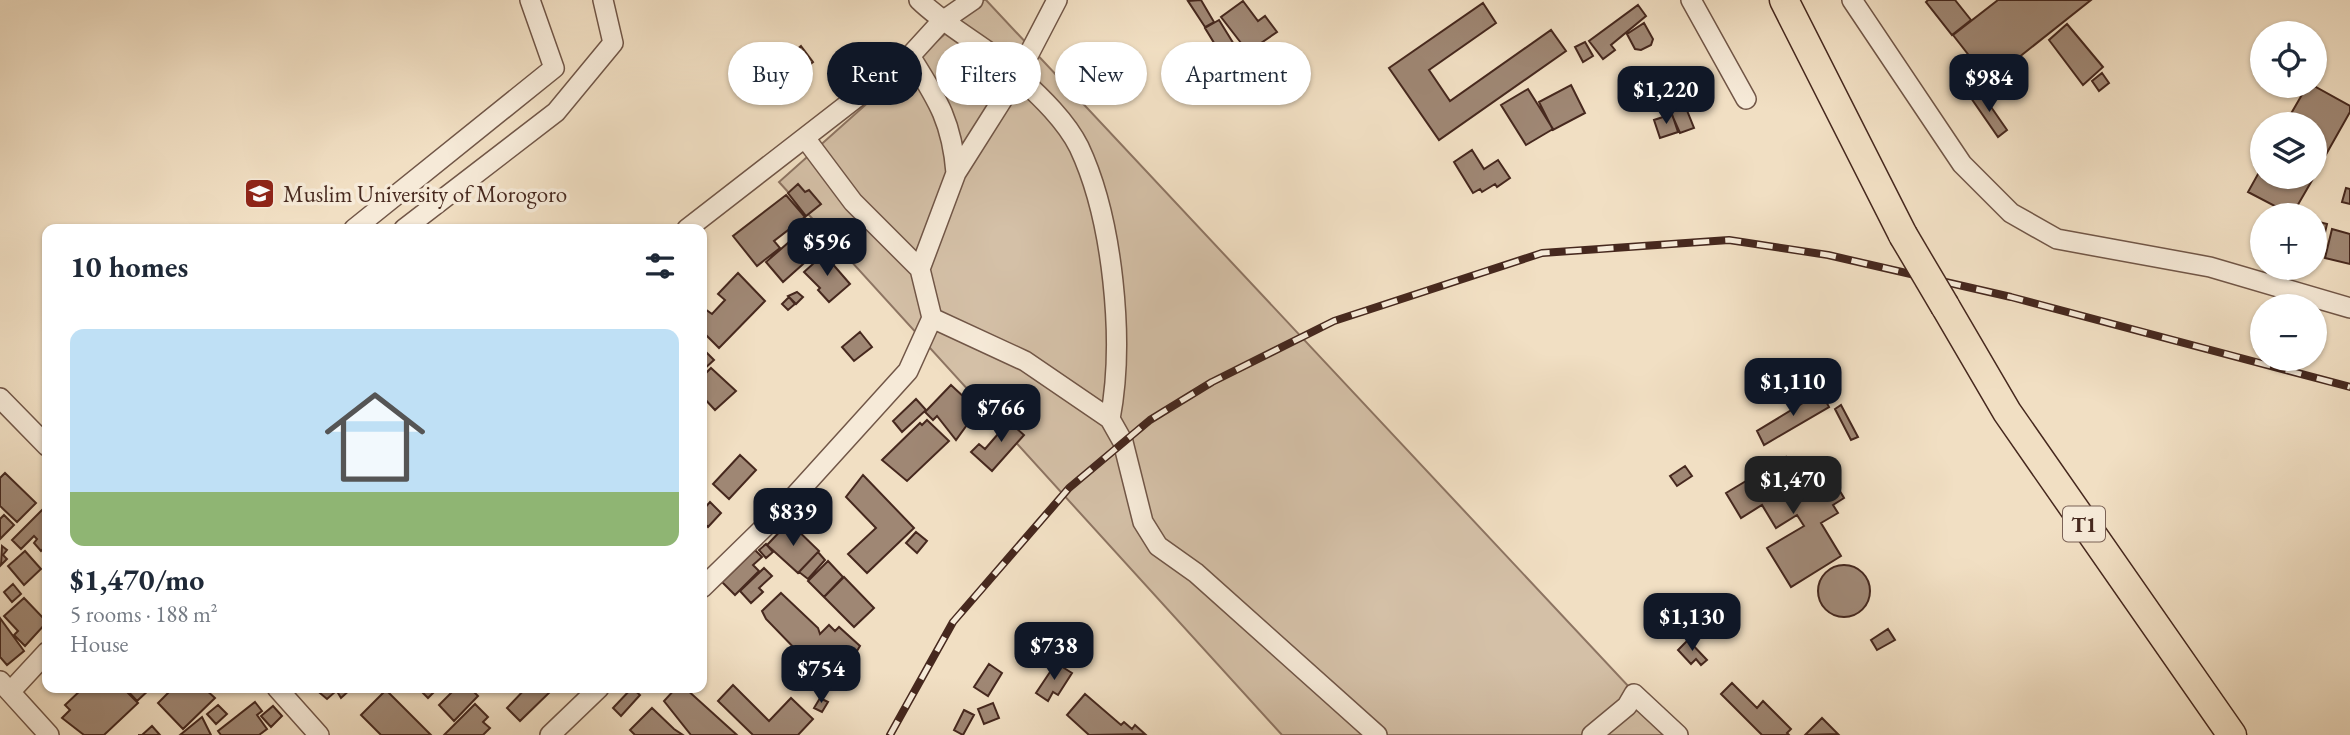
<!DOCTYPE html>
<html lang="en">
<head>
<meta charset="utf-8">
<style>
  body { margin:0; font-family:"EB Garamond",serif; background:#f2f2f3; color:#1f2937; height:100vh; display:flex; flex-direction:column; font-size:26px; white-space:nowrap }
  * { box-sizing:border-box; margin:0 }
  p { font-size:23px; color:#747a83 }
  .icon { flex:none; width:38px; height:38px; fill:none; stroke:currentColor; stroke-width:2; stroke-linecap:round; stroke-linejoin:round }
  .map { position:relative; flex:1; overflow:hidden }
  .sheet { position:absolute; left:42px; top:224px; width:665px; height:469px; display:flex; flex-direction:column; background:#fff; border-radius:14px; box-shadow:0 2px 5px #0004 }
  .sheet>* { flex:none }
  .guide { position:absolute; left:728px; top:42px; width:665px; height:63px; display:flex; gap:14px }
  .tools { position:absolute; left:2250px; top:21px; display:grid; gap:14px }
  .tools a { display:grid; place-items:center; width:77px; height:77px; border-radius:50%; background:#fff; box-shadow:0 2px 5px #0004; font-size:35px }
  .price { position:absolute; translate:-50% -60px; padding:0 16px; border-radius:14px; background:#111827; color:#fff; font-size:23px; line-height:46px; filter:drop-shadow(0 2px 4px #0008) }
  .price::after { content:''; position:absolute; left:50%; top:42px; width:21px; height:16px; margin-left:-10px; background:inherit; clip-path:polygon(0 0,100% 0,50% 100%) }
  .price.active { background:#222; color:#fff }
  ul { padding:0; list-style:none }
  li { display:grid; align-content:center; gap:14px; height:371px; padding:0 28px }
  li+li { border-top:2px solid #e0e1e3 }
  li span { display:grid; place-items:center; height:217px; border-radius:14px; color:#555 }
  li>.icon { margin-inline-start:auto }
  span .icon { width:126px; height:126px; fill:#fffc; stroke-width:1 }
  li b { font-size:30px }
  h2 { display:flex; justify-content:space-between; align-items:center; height:84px; padding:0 28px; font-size:30px }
  .tag { padding:0 24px; border-radius:32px; background:#fff; box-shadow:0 2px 5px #0004; font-size:24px; line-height:63px }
  .tag.active { background:#111827; color:#fff }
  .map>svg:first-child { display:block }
  .green { fill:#d4c0a7; stroke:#8d7462; stroke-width:2 }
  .building { fill:#9f8774; stroke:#46281e; stroke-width:2 }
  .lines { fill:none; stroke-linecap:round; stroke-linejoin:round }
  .minor-casing { stroke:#715647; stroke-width:22 }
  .highway-casing { stroke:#46281e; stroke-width:31 }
  .minor { stroke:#f6ead8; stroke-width:19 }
  .highway { stroke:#f1dfc3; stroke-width:28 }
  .rail-casing { stroke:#46281e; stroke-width:8 }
  .rail { stroke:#f6ead8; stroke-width:5; stroke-dasharray:16; stroke-linecap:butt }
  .highway-bridge-casing { stroke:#46281e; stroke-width:31; stroke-linecap:butt }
  .highway-bridge { stroke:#f1dfc3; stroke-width:28 }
  .labels { text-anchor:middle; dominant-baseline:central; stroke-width:7; stroke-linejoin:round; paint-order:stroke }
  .shield { fill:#f6ead8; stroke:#7b6256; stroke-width:2 }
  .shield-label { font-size:21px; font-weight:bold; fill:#46281e }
  .poi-label { font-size:23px; fill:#46281e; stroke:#f6ead8; text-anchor:start }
</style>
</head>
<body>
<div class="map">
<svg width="2350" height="735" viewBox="0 0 2350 735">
  <rect width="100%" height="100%" fill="#f1dfc3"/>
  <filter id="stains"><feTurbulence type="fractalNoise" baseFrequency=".00286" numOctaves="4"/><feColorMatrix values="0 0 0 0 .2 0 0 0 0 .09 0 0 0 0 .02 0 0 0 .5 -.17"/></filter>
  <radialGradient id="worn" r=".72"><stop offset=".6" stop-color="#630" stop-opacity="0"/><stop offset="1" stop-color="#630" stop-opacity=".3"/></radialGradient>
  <path class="green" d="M983 0H986L1674 735H1282L779 182Z"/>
  <path class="building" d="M1201 0 1214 22 1205 27 1188 1Z
    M1928 0H1955L1971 20 1952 35 1926 2Z
    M1998 0H2091L1989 81 1953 35Z
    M1243 1 1258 21 1265 16 1277 32 1248 52 1221 17Z
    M1483 3 1496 23 1429 70 1450 101 1551 30 1566 51 1439 140 1389 68Z
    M1638 5 1646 16 1611 45 1615 50 1603 59 1589 41Z
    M1219 20 1240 54 1237 59 1251 50 1257 59 1233 74 1205 28Z
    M1644 23 1653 39 1651 45 1641 50 1635 49 1627 34Z
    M2067 24 2103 67 2083 85 2049 40Z
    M1585 42 1593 56 1583 62 1575 47Z
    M801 46 813 62 807 67 802 60 798 64 795 59 799 56 795 51Z
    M2102 73 2109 83 2099 91 2092 81Z
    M1571 85 1585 113 1553 130 1539 102Z
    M2307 86H2314L2350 106V112L2315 174V124H2285Z
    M1676 88 1681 97 1667 104 1663 94Z
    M1528 89 1553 129 1526 145 1501 105Z
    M1980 91 2007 130 1998 137 1971 98Z
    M1682 98 1694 128 1680 133 1667 104Z
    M1672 114 1678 132 1660 138 1654 120Z
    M1472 150 1484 169 1498 160 1510 178 1497 187 1495 184 1482 192 1480 189 1473 193 1454 162Z
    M2263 165V177H2314L2292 215 2248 192Z
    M798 184 805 192 809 190 821 204 806 216 788 193Z
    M2346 188 2350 189V204L2342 202Z
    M786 195 805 217 774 241 780 248 757 266 733 236Z
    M2315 221 2327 224 2319 258 2315 257Z
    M804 229 821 248 783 282 766 262Z
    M2332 229 2350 234V264L2325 258Z
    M824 254 850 284 829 302 818 290 820 288 804 272Z
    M738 273 765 301 719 348 702 331V307L712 314 725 300 718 294Z
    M797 292 803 297 796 304 788 296Z
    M789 297 795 304 788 310 782 304Z
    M860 332 872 347 854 361 842 347Z
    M704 350 714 360 703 370 702 352Z
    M711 368 736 391 715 410 702 396V371L705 374Z
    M951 385 982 414 975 421 972 418 956 440 937 416 933 420 925 412Z
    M1821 392 1829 407 1764 445 1757 431Z
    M916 399 926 410 902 432 893 421Z
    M1841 405 1858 437 1851 440 1835 409Z
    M1018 411 1025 417 1016 428 1024 435 992 471 971 452 979 444 985 449Z
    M927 420 949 441 907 481 882 460 920 423 922 425Z
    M740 455 756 470 729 499 713 484Z
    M1786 457 1800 482 1814 473 1820 482 1831 476 1844 498 1833 505 1838 513 1821 523 1841 556 1791 587 1767 548 1804 526 1797 515 1776 528 1762 505 1741 518 1726 493Z
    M1685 466 1692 476 1677 486 1670 476Z
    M5 473 36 503 17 522 0 506V478Z
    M863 475 914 528 867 573 848 554 876 528 846 497Z
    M710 502 721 513 708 527 702 521V511Z
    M43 509 47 514V545L41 551 34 543 37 539 34 536 21 549 12 540Z
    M4 515 14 525 0 539V519Z
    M789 522 819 551 798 573 767 545Z
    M916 532 927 541 917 553 906 543Z
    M766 544 773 552 766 558 759 550Z
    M2 546 7 550 3 555 7 559 1 565Z
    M755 550 762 557 753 565 759 571 735 595 722 582Z
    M25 551 41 569 24 585 8 566Z
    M818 552 825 560 808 579 799 572Z
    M828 561 843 577 824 597 808 581Z
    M1818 591a26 26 0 1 1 52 0a26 26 0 1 1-52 0Z
    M764 568 772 576 759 588 763 592 751 603 740 591Z
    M844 577 874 608 854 627 824 597Z
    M13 584 21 594 12 602 4 592Z
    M781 593 818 628 820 634 829 625 835 631 839 627 860 646 834 689 766 619 762 611Z
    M24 598 47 622 25 646 14 635 18 631 4 616Z
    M0 618 24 651 7 665 0 657Z
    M1888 629 1895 640 1877 650 1871 640Z
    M1688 640 1707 660 1701 665 1696 659 1691 664 1678 650Z
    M1056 663 1072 673 1058 695 1053 692 1048 701 1036 693Z
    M989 664 1002 673 988 696 974 687Z
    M1732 683 1757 708 1763 701 1791 729 1787 733 1789 735H1762L1721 694Z
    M733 685 769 721 791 698 813 719 798 735H753L718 701Z
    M83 688H123L138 703 104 735H84L62 718 70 710 65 705Z
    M125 688H151L137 701Z
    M173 688H204L215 698 183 729 158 703Z
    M314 688H334L335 692 327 699Z
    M335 688H352L341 698Z
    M418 688H438L428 698Z
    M456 688H470L478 696 454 721 439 705Z
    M526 688H554L520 721 507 708Z
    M632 688 640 695 621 716 613 708Z
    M676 688H685L737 735H691L664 701Z
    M386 690 431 735H381L361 715Z
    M1085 694 1121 725 1124 722 1132 729 1135 725 1145 734 1089 735 1067 715Z
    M820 698 828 702 822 712 814 708Z
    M255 702 262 711 257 715 267 729 259 735H221L218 731Z
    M993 703 999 718 984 724 978 709Z
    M475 704 488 717 483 722 490 728 483 735H444Z
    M218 705 227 714 216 724 207 714Z
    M273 706 282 716 271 727 261 716Z
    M652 708 674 729 683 735H635L630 730Z
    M964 710 974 715 963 735 954 730Z
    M202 717 211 735H180Z
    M1822 718 1838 734 1805 735Z
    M152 726 160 735H138H142Z"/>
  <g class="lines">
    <defs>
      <path id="minor" d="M919 0C950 30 990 48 1020 78 1041 97 1066 121 1079 147 1113 219 1125 341 1110 419
        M1691 0 1746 99
        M1852 0 1962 164 2011 213 2057 239 2210 267 2350 308
        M910 56C937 99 952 121 956 173
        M805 138 853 202 920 269 932 318 1025 361 1110 419 1123 442 1143 522 1158 546 1196 573 1377 735
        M354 229 554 68 530 0
        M404 229 556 112 613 43 603 0
        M687 229 910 56 941 22 973 0
        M920 269 956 173 1018 75 1057 0
        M0 398 47 446
        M702 588 783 509 908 371 932 318
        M0 681 49 735
        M277 688 319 735
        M10 692 47 652
        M550 735 599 688
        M1592 735 1627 706 1634 694 1678 735"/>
      <path id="highway" d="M1784 0 1903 235
        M1945 306 2007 412 2232 735"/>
    </defs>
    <use href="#minor" class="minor-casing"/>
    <use href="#highway" class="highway-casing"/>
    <use href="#minor" class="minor"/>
    <use href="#highway" class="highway"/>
    <defs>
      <path id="rail" d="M890 735 953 622 1069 488 1150 420 1212 382 1334 321 1542 253 1729 240 1828 255 2011 297 2350 387"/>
    </defs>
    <use href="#rail" class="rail-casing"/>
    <use href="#rail" class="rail"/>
    <defs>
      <path id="highway-bridge" d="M1903 235 1945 306"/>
    </defs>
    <use href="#highway-bridge" class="highway-bridge-casing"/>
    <use href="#highway-bridge" class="highway-bridge"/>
  </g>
  <defs>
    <symbol id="university-square" viewBox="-11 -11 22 22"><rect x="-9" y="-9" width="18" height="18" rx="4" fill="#8f2418" stroke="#f6ead8"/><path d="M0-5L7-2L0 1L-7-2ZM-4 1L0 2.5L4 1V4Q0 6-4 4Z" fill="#fff"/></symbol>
  </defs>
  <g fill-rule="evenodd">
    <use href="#university-square" x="242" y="176" width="35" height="35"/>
  </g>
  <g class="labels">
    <rect class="shield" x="2063" y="506.5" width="42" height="35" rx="5"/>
    <g class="shield-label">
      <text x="2084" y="524">T1</text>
    </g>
    <g class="poi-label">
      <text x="283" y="194">Muslim University of Morogoro</text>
    </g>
  </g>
  <rect width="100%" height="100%" filter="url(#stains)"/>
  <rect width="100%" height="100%" fill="url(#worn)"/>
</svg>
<div class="tools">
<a><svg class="icon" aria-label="locate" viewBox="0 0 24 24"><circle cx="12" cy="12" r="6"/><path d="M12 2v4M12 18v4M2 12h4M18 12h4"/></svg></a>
<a><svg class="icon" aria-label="layers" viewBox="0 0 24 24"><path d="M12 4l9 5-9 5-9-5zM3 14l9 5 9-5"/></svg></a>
<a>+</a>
<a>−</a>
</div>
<b class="price" style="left:1989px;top:114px">$984</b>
<b class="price" style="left:1666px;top:126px">$1,220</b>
<b class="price" style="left:827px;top:278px">$596</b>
<b class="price" style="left:1793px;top:418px">$1,110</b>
<b class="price" style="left:1001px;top:444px">$766</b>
<b class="price active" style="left:1793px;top:516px">$1,470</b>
<b class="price" style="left:793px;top:548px">$839</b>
<b class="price" style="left:1692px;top:653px">$1,130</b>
<b class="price" style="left:1054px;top:682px">$738</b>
<b class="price" style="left:821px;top:705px">$754</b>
<div class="guide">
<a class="tag">Buy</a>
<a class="tag active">Rent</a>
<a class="tag">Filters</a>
<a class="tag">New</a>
<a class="tag">Apartment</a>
</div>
<section class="sheet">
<h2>10 homes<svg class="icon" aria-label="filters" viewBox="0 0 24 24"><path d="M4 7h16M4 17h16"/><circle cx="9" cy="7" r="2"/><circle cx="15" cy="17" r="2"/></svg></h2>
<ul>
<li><span style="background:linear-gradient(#bfe0f5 75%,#8fb573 0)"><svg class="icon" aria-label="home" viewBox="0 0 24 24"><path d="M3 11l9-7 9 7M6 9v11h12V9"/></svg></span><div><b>$1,470/mo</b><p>5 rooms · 188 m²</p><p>House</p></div></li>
</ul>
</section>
</div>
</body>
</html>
